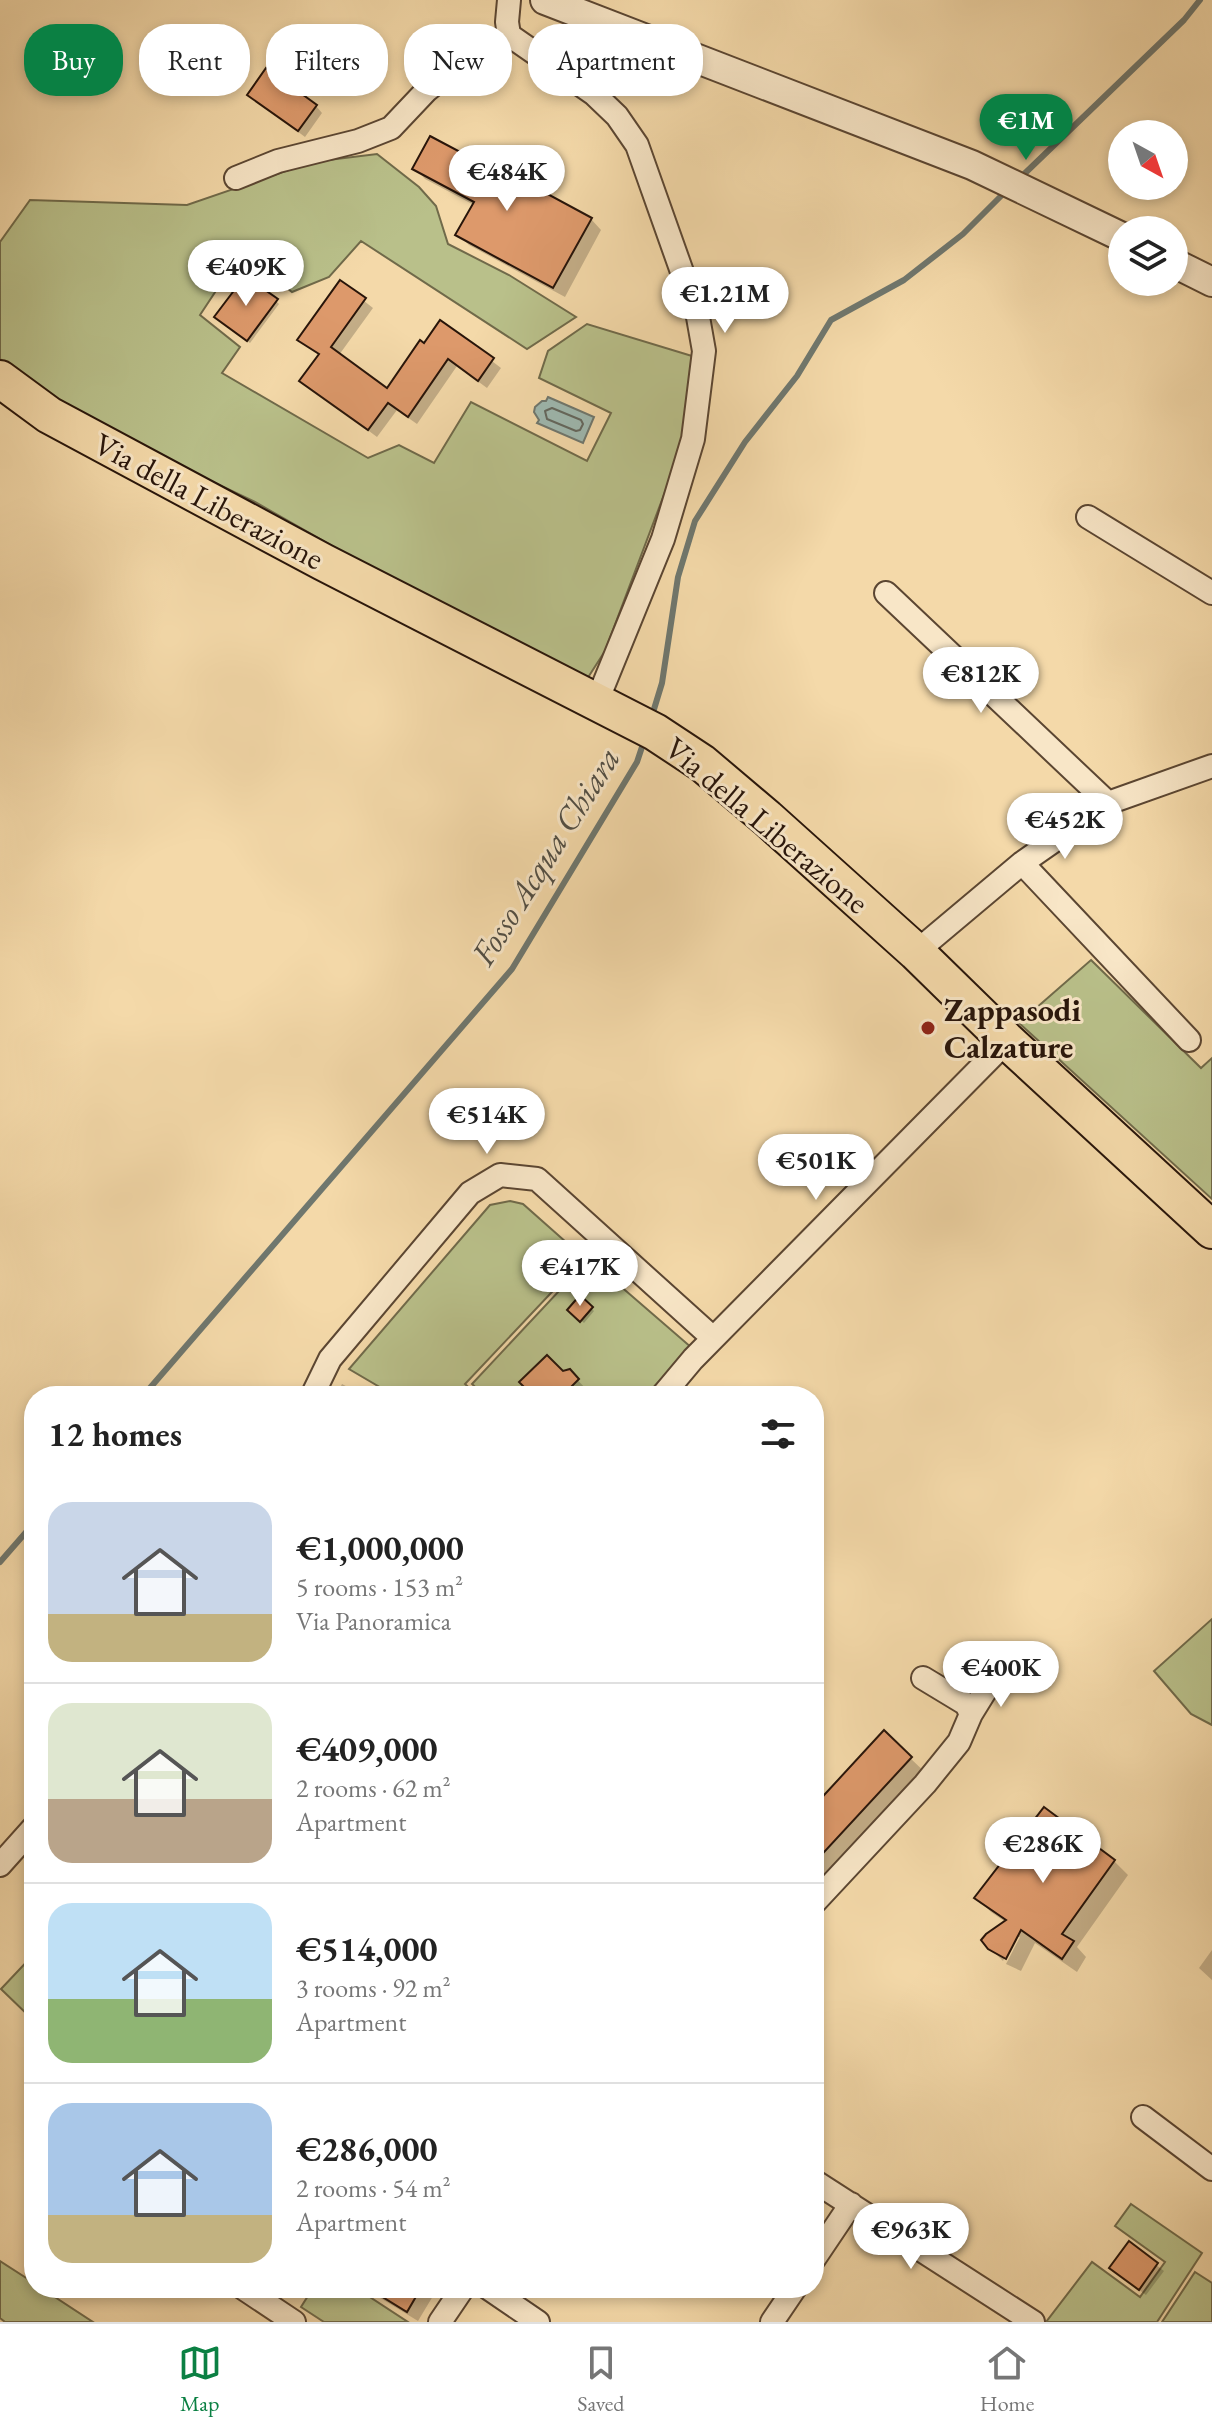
<!DOCTYPE html>
<html lang="en">
<head>
<meta charset="utf-8">
<style>
  body { margin:0; font-family:"EB Garamond",serif; background:#f6f6f6; color:#222; height:100vh; display:flex; flex-direction:column; font-size:30px; white-space:nowrap }
  * { box-sizing:border-box; margin:0 }
  p { font-size:26px; color:#767676 }
  .icon { flex:none; width:44px; height:44px; fill:none; stroke:currentColor; stroke-width:2; stroke-linecap:round; stroke-linejoin:round }
  .map { position:relative; flex:1; overflow:hidden }
  .sheet { position:absolute; left:24px; top:1386px; width:800px; height:912px; display:flex; flex-direction:column; background:#fff; border-radius:32px; box-shadow:0 4px 12px #0003 }
  .sheet>* { flex:none }
  .banner { position:absolute; left:24px; top:24px; width:800px; height:72px; display:flex; gap:16px }
  .needle { width:52px; rotate:140deg }
  .tools { position:absolute; left:1108px; top:120px; display:grid; gap:16px }
  .tools a { display:grid; place-items:center; width:80px; height:80px; border-radius:50%; background:#fff; box-shadow:0 4px 12px #0003; font-size:40px }
  .price { position:absolute; translate:-50% -68px; padding:0 18px; border-radius:28px; background:#fff; color:#222; font-size:26px; line-height:52px; filter:drop-shadow(0 2px 4px #0008) }
  .price::after { content:''; position:absolute; left:50%; top:48px; width:24px; height:18px; margin-left:-12px; background:inherit; clip-path:polygon(0 0,100% 0,50% 100%) }
  .price.selected { background:#0b8043; color:#fff }
  ul { padding:0; list-style:none }
  li { display:flex; align-items:center; gap:24px; height:200px; padding:0 24px }
  li+li { border-top:2px solid #e0e0e0 }
  li span { display:grid; place-items:center; flex:none; width:224px; height:160px; border-radius:24px; color:#555 }
  li>.icon { margin-inline-start:auto }
  span .icon { width:96px; height:96px; fill:#fffc; stroke-width:1 }
  li b { font-size:34px }
  h2 { display:flex; justify-content:space-between; align-items:center; height:96px; padding:0 24px; font-size:34px }
  .pill { padding:0 28px; border-radius:32px; background:#fff; box-shadow:0 4px 12px #0003; font-size:28px; line-height:72px }
  .pill.selected { background:#0b8043; color:#fff }
  .dock { display:flex; justify-content:space-around; align-items:center; height:112px; border-top:2px solid #e0e0e0; background:#fff; font-size:22px; color:#767676 }
  .dock a { display:grid; justify-items:center; gap:4px }
  .dock .selected { color:#0b8043 }
  .map>svg:first-child { display:block }
  .green { fill:#b9c08a; stroke:#706a4a; stroke-width:2 }
  .water { fill:#9eb9b1; stroke:#6f776e; stroke-width:2 }
  .shadow { fill:#0003 }
  .lines { fill:none; stroke-linecap:round; stroke-linejoin:round }
  .shore { stroke:#63675e; stroke-width:2 }
  .stream { stroke:#6f776e; stroke-width:6 }
  .building { fill:#dd996b; stroke:#28150a; stroke-width:2 }
  .minor-casing { stroke:#5b4632; stroke-width:26 }
  .tertiary-casing { stroke:#5b4632; stroke-width:32 }
  .primary-casing { stroke:#28150a; stroke-width:40 }
  .minor { stroke:#f8e6c7; stroke-width:22 }
  .tertiary { stroke:#f8e6c7; stroke-width:28 }
  .primary { stroke:#f4d9a9; stroke-width:36 }
  .poi-dot { fill:#8f2418; stroke:#f8e6c7; stroke-width:3 }
  .labels { text-anchor:middle; dominant-baseline:central; stroke-width:6; stroke-linejoin:round; paint-order:stroke }
  .street-label { font-size:32px; fill:#28150a; stroke:#f8e6c7 }
  .poi-label { font-size:32px; font-weight:bold; fill:#28150a; stroke:#f8e6c7; text-anchor:start }
  .water-label { font-size:34px; font-style:italic; fill:#514e44; stroke:#f8e6c7 }
</style>
</head>
<body>
<div class="map">
<svg width="1212" height="2322" viewBox="0 0 1212 2322">
  <rect width="100%" height="100%" fill="#f4d9a9"/>
  <filter id="stains"><feTurbulence type="fractalNoise" baseFrequency=".0025" numOctaves="4"/><feColorMatrix values="0 0 0 0 .2 0 0 0 0 .09 0 0 0 0 .02 0 0 0 .5 -.17"/></filter>
  <radialGradient id="worn" r=".72"><stop offset=".6" stop-color="#630" stop-opacity="0"/><stop offset="1" stop-color="#630" stop-opacity=".3"/></radialGradient>
  <path class="green" d="M377 154 419 187 436 206 448 244 509 275 576 317 527 349 361 241 329 277 292 292 255 262 233 265 200 315 240 347 222 373 368 458 399 445 434 463 471 402 587 461 611 413 539 378 548 351 587 324 692 356 682 447 605 651 587 679 401 585 255 502 83 420 14 367 0 359V242L30 200 187 205 312 162Z
    M1091 960 1201 1068 1212 1058V1199L1019 1023Z
    M510 1201 523 1204 584 1258 465 1384 478 1396H395L349 1369 490 1205Z
    M589 1259 692 1348 645 1396H485L472 1384Z
    M1212 1619V1725L1191 1714 1154 1671Z
    M34 1954V2021L1 1989Z
    M1131 2204 1202 2253 1157 2322H1046L1092 2262 1140 2297 1165 2262 1115 2226Z
    M0 2261 34 2283V2288H41L93 2322H5L0 2318Z
    M1195 2272 1212 2283V2322H1162Z
    M313 2288H356L408 2322H324L301 2307Z"/>
  <path class="water" d="M548 397 594 417 583 443 537 423 539 420 534 412 535 407 542 401H546Z"/>
  <path class="shadow" d="M249 95 316 106 322 113 305 137Z
    M415 168 591 219 601 230 565 297 469 245 458 235 474 205 425 179Z
    M340 282 373 308 339 355 388 391 441 322 501 368 487 388 457 366 417 424 397 410 377 437 302 381 320 356 300 339Z
    M276 301 279 304 250 343 220 320Z
    M580 1298 594 1311 584 1323 570 1310Z
    M569 1371 588 1391 583 1396H533L562 1373Z
    M342 1384 365 1396H336Z
    M884 1733 932 1779 814 1907V1808Z
    M1114 1861 1128 1875 1077 1947 1086 1957 1077 1972 1035 1943 1021 1971 1006 1964 1020 1937H1015L1003 1961 990 1948 1007 1923 991 1912 977 1898Z
    M1212 1950V1980L1199 1968Z
    M1129 2244 1164 2271 1146 2295 1118 2274Z
    M364 2288H434L436 2291 418 2321Z"/>
  <g class="lines">
    <path class="shore" d="M552 408 581 420 583 424 580 430 576 431 547 419 545 411Z"/>
    <path class="stream" d="M1020 178 1184 20 1200 0
      M651 719 662 683 678 577 695 521 745 442 797 376 831 320 904 280 963 234 1006 191
      M143 1396 512 969 637 762 644 741
      M0 1562 34 1523"/>
  </g>
  <path class="building" d="M266 68 317 105 298 131 247 95Z
    M430 136 492 169 494 165 592 218 553 288 455 235 474 202 412 169Z
    M245 276 278 299 247 341 214 317Z
    M340 280 366 298 331 347 387 388 420 340 424 343 440 320 494 358 478 381 448 359 408 417 388 403 368 430 299 381 319 354 297 340Z
    M580 1295 593 1307 580 1322 567 1310Z
    M547 1355 563 1371 570 1369 579 1379 562 1396H533L519 1382Z
    M884 1730 912 1757 814 1863V1806Z
    M1044 1807 1115 1860 1062 1934 1074 1941 1062 1959 1021 1930 1006 1959 988 1949 981 1940 986 1934 1006 1920 974 1898Z
    M1129 2241 1158 2263 1139 2290 1109 2268Z
    M368 2288H421L407 2312Z"/>
  <g class="lines">
    <defs>
      <path id="minor" d="M509 0 507 22 509 35 594 94 617 116 637 145 698 317 704 351 693 439 663 539 597 701
        M236 178 278 161 358 141 391 128 426 91 462 62 509 35
        M1088 517 1212 593
        M886 593 1108 803
        M1022 863 1189 1040
        M916 952 1022 863 1108 803 1212 766
        M312 1396 330 1359 470 1193 500 1175 537 1179 713 1338
        M662 1396 693 1359 1007 1041
        M971 1714 992 1680
        M0 1865 34 1827
        M814 1903 925 1784 959 1742 971 1714 966 1704 923 1678
        M1143 2117 1212 2169
        M814 2181 1033 2322
        M814 2259 851 2204
        M243 2288 294 2322
        M488 2288 538 2322
        M440 2322 463 2288
        M772 2322 795 2288"/>
      <path id="tertiary" d="M545 0 972 165 1122 237
        M1174 263 1212 282"/>
      <path id="primary" d="M0 379 49 415 323 562 655 732 702 763 767 818 916 952 1007 1041 1212 1230"/>
    </defs>
    <use href="#minor" class="minor-casing"/>
    <use href="#tertiary" class="tertiary-casing"/>
    <use href="#primary" class="primary-casing"/>
    <use href="#minor" class="minor"/>
    <use href="#tertiary" class="tertiary"/>
    <use href="#primary" class="primary"/>
  </g>
  <circle class="poi-dot" cx="928" cy="1028" r="8"/>
  <g class="labels">
    <g class="street-label">
      <text transform="translate(209 501) rotate(28)">Via della Liberazione</text>
      <text transform="translate(767 825) rotate(40)">Via della Liberazione</text>
    </g>
    <g class="poi-label">
      <text x="944" y="1010">Zappasodi<tspan x="944" dy="37">Calzature</tspan></text>
    </g>
    <g class="water-label">
      <text transform="translate(545 856) rotate(-58)">Fosso Acqua Chiara</text>
    </g>
  </g>
  <rect width="100%" height="100%" filter="url(#stains)"/>
  <rect width="100%" height="100%" fill="url(#worn)"/>
</svg>
<div class="tools">
<a><svg class="needle" viewBox="-14 -14 28 28"><path d="M0-13l5 13h-10z" fill="#e53935"/><path d="M0 13l5-13h-10z" fill="#767676"/></svg></a>
<a><svg class="icon" aria-label="layers" viewBox="0 0 24 24"><path d="M12 4l9 5-9 5-9-5zM3 14l9 5 9-5"/></svg></a>
</div>
<b class="price selected" style="left:1026px;top:162px">€1M</b>
<b class="price" style="left:507px;top:213px">€484K</b>
<b class="price" style="left:246px;top:308px">€409K</b>
<b class="price" style="left:725px;top:335px">€1.21M</b>
<b class="price" style="left:981px;top:715px">€812K</b>
<b class="price" style="left:1065px;top:861px">€452K</b>
<b class="price" style="left:487px;top:1156px">€514K</b>
<b class="price" style="left:816px;top:1202px">€501K</b>
<b class="price" style="left:580px;top:1308px">€417K</b>
<b class="price" style="left:1001px;top:1709px">€400K</b>
<b class="price" style="left:1043px;top:1885px">€286K</b>
<b class="price" style="left:911px;top:2271px">€963K</b>
<div class="banner">
<a class="pill selected">Buy</a>
<a class="pill">Rent</a>
<a class="pill">Filters</a>
<a class="pill">New</a>
<a class="pill">Apartment</a>
</div>
<section class="sheet">
<h2>12 homes<svg class="icon" aria-label="filters" viewBox="0 0 24 24"><path d="M4 7h16M4 17h16"/><circle cx="9" cy="7" r="2"/><circle cx="15" cy="17" r="2"/></svg></h2>
<ul>
<li><span style="background:linear-gradient(#c9d6e8 70%,#c2b280 0)"><svg class="icon" aria-label="home" viewBox="0 0 24 24"><path d="M3 11l9-7 9 7M6 9v11h12V9"/></svg></span><div><b>€1,000,000</b><p>5 rooms · 153 m²</p><p>Via Panoramica</p></div></li>
<li><span style="background:linear-gradient(#dfe7d0 60%,#b9a48a 0)"><svg class="icon" aria-label="home" viewBox="0 0 24 24"><path d="M3 11l9-7 9 7M6 9v11h12V9"/></svg></span><div><b>€409,000</b><p>2 rooms · 62 m²</p><p>Apartment</p></div></li>
<li><span style="background:linear-gradient(#bfe0f5 60%,#8fb573 0)"><svg class="icon" aria-label="home" viewBox="0 0 24 24"><path d="M3 11l9-7 9 7M6 9v11h12V9"/></svg></span><div><b>€514,000</b><p>3 rooms · 92 m²</p><p>Apartment</p></div></li>
<li><span style="background:linear-gradient(#a9c7e8 70%,#c2b280 0)"><svg class="icon" aria-label="home" viewBox="0 0 24 24"><path d="M3 11l9-7 9 7M6 9v11h12V9"/></svg></span><div><b>€286,000</b><p>2 rooms · 54 m²</p><p>Apartment</p></div></li>
</ul>
</section>
</div>
<nav class="dock">
<a class="selected"><svg class="icon" aria-label="map" viewBox="0 0 24 24"><path d="M3 6l6-2 6 2 6-2v14l-6 2-6-2-6 2zM9 4v14M15 6v14"/></svg>Map</a>
<a><svg class="icon" aria-label="saved" viewBox="0 0 24 24"><path d="M7 4h10v16l-5-4-5 4z"/></svg>Saved</a>
<a><svg class="icon" aria-label="home" viewBox="0 0 24 24"><path d="M3 11l9-7 9 7M6 9v11h12V9"/></svg>Home</a>
</nav>
</body>
</html>
